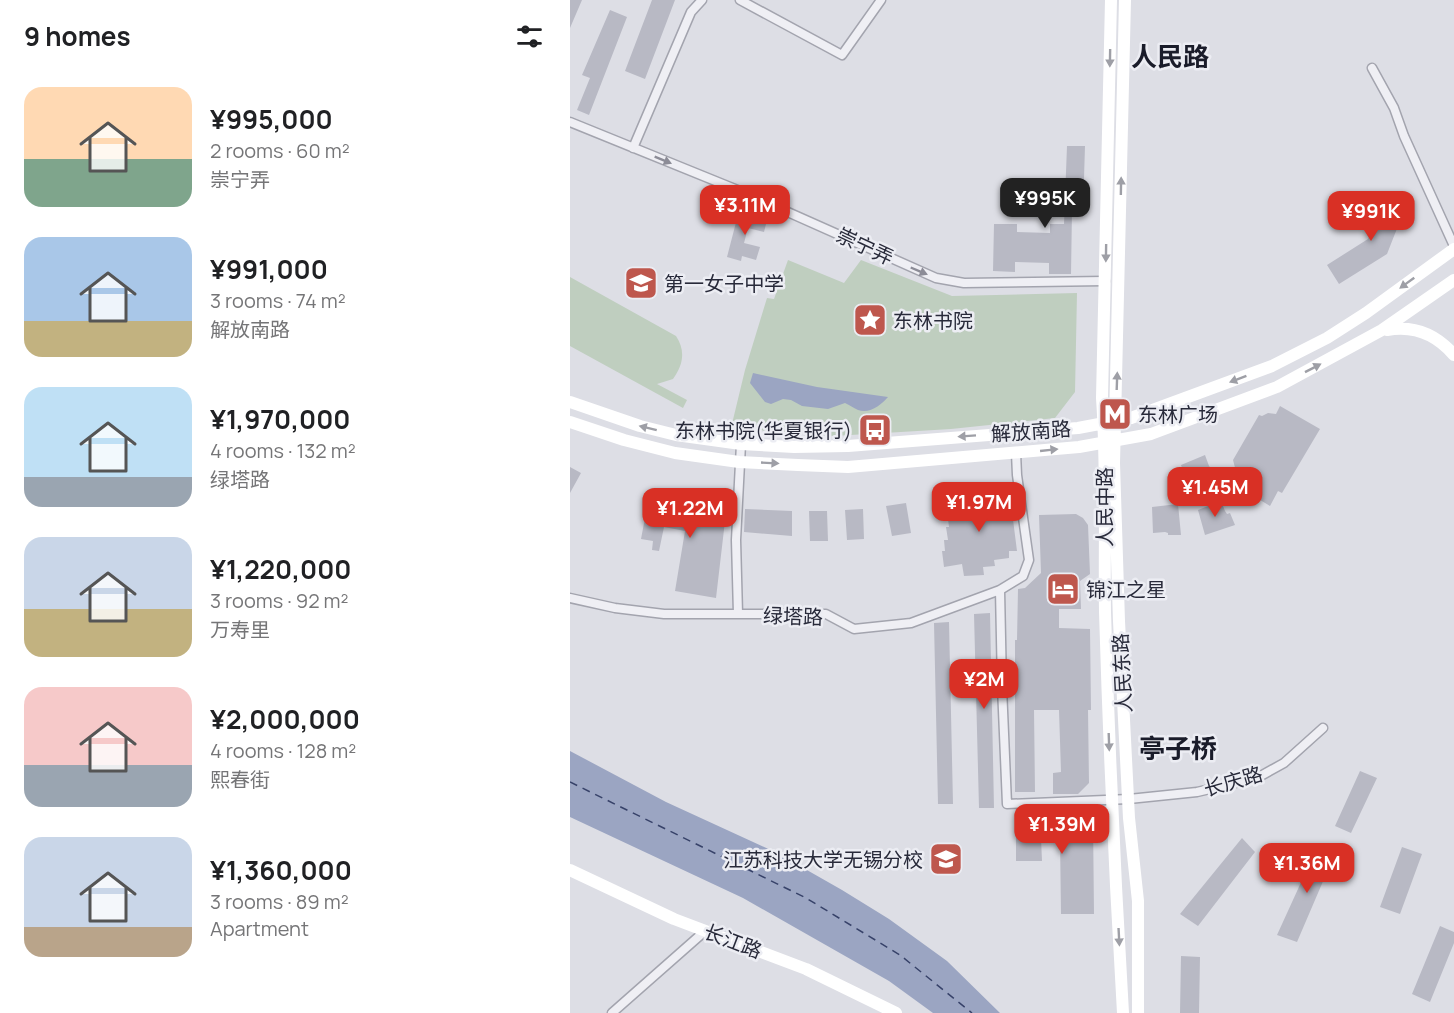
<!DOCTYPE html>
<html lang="en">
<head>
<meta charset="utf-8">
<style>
  body { margin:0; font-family:Manrope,"Noto Sans SC",sans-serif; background:#f2f2f2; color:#202124; height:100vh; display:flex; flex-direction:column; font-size:22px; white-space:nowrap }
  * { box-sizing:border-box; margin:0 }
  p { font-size:20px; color:#757577 }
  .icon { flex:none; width:33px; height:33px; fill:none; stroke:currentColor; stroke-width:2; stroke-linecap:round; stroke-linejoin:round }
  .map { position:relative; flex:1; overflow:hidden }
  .panel { display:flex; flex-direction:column; background:#fff; width:570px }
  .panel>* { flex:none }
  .price { position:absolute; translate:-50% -51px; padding:0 14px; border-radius:12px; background:#d93025; color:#fff; font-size:20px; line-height:39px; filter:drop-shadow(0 2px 3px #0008) }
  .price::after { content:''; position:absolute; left:50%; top:36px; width:18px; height:14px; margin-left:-9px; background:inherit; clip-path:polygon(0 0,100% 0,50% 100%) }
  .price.current { background:#222; color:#fff }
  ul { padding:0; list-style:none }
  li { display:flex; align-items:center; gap:18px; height:150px; padding:0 24px }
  li span { display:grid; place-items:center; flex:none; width:168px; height:120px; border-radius:18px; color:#555 }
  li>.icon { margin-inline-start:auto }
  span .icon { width:72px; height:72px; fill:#fffc; stroke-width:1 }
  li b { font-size:26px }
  h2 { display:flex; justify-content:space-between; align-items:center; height:72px; padding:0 24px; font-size:26px }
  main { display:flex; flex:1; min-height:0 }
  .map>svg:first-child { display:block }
  .green { fill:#bfcebf }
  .water { fill:#9ba5c2 }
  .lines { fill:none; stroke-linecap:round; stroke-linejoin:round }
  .ferry { stroke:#374269; stroke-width:1.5; stroke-dasharray:8 6; stroke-linecap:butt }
  .building { fill:#b8b9c4 }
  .street-casing { stroke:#a3a4ae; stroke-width:11 }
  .street { stroke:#efeff4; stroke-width:8 }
  .secondary { stroke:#fff; stroke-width:12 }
  .oneway { fill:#9e9fa6 }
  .oneway2 { fill:#8c8c97 }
  .labels { text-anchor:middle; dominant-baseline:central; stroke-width:5; stroke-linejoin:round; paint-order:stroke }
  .street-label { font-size:20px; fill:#282a3a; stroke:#ecedf3 }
  .poi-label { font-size:20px; fill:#282a3a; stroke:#ecedf3; text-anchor:start }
  .district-label { font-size:26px; font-weight:bold; fill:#1a1c2a; stroke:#ecedf3 }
</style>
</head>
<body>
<main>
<section class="panel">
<h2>9 homes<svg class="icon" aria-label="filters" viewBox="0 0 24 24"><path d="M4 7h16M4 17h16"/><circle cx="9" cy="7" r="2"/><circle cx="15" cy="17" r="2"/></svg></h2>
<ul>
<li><span style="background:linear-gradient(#ffd9b3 60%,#7fa58c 0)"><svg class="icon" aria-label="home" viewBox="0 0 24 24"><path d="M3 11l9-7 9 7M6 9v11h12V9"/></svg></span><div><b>¥995,000</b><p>2 rooms · 60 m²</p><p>崇宁弄</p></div></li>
<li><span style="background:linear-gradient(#a9c7e8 70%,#c2b280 0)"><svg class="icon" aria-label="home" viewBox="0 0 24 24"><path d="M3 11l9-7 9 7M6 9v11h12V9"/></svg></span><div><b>¥991,000</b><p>3 rooms · 74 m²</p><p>解放南路</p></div></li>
<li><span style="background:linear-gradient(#bfe0f5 75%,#9aa5b1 0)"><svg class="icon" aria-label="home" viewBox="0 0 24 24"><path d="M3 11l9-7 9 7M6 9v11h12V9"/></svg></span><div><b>¥1,970,000</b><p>4 rooms · 132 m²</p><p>绿塔路</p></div></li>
<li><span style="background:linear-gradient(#c9d6e8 60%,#c2b280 0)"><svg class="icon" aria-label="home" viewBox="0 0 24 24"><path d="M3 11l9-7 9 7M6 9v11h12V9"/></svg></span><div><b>¥1,220,000</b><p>3 rooms · 92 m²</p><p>万寿里</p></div></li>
<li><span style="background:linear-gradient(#f6c9c9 65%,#9aa5b1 0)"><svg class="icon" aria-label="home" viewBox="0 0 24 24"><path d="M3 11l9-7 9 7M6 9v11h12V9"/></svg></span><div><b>¥2,000,000</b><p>4 rooms · 128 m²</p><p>熙春街</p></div></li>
<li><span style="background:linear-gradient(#c9d6e8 75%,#b9a48a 0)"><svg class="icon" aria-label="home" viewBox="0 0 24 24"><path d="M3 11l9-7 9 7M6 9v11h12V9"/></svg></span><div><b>¥1,360,000</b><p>3 rooms · 89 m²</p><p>Apartment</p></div></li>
</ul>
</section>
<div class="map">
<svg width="884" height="1013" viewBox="0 0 884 1013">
  <rect width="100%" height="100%" fill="#dddee5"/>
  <path class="green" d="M218 260 274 283 291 260 382 296 507 293 505 392 485 418 381 429 264 436 161 428 175 370 197 298 204 299Z
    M0 277 106 336C116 351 113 365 103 379L87 384 117 400 113 408 0 346Z"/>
  <path class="water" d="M183 373 247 387 318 397C311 405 300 414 288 410 283 408 280 405 275 403L258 409 232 406 221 400 213 399 201 404 195 402 180 383Z
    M0 751 96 802 207 853 272 890 319 919 377 961 430 1013H363L319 981 173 898 0 817Z"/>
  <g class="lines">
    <path class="ferry" d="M0 782 236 898 330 955 402 1013"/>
  </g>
  <path class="building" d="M0 0H12L0 28Z
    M82 0H105L75 79 55 71Z
    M40 10 57 17 19 115 7 110 20 78 12 75Z
    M497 146H515L513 210H502L501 274H479V263L445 262V272L423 271 424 224H447V232L480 233V224H494Z
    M816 195 837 203 817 254 769 284 757 265 798 239Z
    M170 207 182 210 181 216 197 220 194 232 178 228 174 243 190 247 186 260 172 256 171 261 157 257Z
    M710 406 750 429 712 493 708 491 700 506 682 495 684 491 669 483 663 460 689 415 692 416 698 413 706 414Z
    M635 455 639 466 641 468H643L648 480 619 489 611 465Z
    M0 467 11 473 0 493Z
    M80 492 157 504 146 598 105 591 115 531 94 527 89 551 82 550 83 541 71 539Z
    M435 492V497L440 496 447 551H439V558L424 560 425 566 413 567 414 575 394 576 392 564 374 567 372 551H375L374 540H378L376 527H379L376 503 419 498V494Z
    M651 501 655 511 657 514 660 513 665 525 635 535 628 510Z
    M336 503 341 533 322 536 316 506Z
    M608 504 611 535H598V533L595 532 583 533 582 507Z
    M175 509 222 511V536L174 532Z
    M293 509 294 539 277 540 275 510Z
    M239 511H257L258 541H240Z
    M506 514 513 518 518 525 520 574 510 581 511 609H489V628L520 629 521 710H518L519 783 508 794H483V773L491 772 489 710H464L465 792H445V640H447L448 589 455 588 471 573 469 515Z
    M420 613 424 808H409L404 614Z
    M379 622 383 804H368L364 623Z
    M790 771 807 778 781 833 765 826Z
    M446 811H486V820H523L524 914H491L490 838H471L472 861H446Z
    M672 838 685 852 628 926 610 914Z
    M749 843 766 851 727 942 707 935Z
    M832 847 852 854 830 914 810 907Z
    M870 926 884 932V943L860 1002 842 994Z
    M611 956 630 957 629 1013H610Z"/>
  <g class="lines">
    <defs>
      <path id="street" d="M170 0 272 55 311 0
        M802 68 824 108 834 136 884 246
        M0 122 175 193 366 278 394 283 535 281
        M63 148 121 12 132 0
        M430 590 432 687 437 804 559 799 627 792 687 778 714 763 753 728
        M0 598 45 608 94 614H256L284 629 341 623 430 590 453 576 459 560 447 475 446 453
        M168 614 166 540 171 444
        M42 1013 135 931"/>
    </defs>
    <use href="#street" class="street-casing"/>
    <use href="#street" class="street"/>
    <path class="secondary" d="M541 0 532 398C537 469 534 541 535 612 539 746 545 879 553 1013
      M555 0 544 463 549 621 559 818 568 901V1013
      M817 330C844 325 866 334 884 355
      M0 402 70 426 106 435 171 444 224 447 278 446 508 428 561 418 702 366 757 338 796 313 884 249
      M0 422 54 440 105 453 169 462 228 465 278 467 509 447 581 434 707 387 812 330 884 280
      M0 870 104 919 236 969 326 1013"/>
  </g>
  <defs><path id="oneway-solid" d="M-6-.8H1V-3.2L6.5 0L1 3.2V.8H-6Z" transform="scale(1.5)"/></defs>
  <g class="oneway">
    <use href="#oneway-solid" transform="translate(540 58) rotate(91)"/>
    <use href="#oneway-solid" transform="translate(551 186) rotate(-89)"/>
    <use href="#oneway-solid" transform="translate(536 253) rotate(91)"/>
    <use href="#oneway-solid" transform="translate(837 283) rotate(144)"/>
    <use href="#oneway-solid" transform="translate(743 368) rotate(-27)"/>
    <use href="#oneway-solid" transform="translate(668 379) rotate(159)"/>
    <use href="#oneway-solid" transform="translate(547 381) rotate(-88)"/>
    <use href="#oneway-solid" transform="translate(78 428) rotate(-166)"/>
    <use href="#oneway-solid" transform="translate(397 436) rotate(176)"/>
    <use href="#oneway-solid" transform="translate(479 450) rotate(-6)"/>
    <use href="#oneway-solid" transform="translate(200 463) rotate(3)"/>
    <use href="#oneway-solid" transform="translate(539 742) rotate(88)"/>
    <use href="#oneway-solid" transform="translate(549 937) rotate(87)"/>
  </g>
  <g class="oneway2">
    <use href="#oneway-solid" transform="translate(93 160) rotate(22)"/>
    <use href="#oneway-solid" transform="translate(349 271) rotate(23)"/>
  </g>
  <defs>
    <symbol id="school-square" viewBox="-11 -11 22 22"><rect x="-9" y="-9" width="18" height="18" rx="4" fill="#be574d" stroke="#ecedf3"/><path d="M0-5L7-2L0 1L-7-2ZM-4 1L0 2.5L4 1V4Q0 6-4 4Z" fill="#fff"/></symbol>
    <symbol id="sight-square" viewBox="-11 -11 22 22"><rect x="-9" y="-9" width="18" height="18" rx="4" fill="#be574d" stroke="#ecedf3"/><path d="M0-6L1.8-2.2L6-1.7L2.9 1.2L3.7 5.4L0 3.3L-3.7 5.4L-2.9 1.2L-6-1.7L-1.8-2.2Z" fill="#fff"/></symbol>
    <symbol id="metro-square" viewBox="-11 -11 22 22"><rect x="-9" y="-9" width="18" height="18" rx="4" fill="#be574d" stroke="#ecedf3"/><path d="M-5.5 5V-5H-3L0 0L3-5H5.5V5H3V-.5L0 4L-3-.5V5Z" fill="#fff"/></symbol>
    <symbol id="bus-square" viewBox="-11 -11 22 22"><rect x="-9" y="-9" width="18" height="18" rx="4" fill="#be574d" stroke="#ecedf3"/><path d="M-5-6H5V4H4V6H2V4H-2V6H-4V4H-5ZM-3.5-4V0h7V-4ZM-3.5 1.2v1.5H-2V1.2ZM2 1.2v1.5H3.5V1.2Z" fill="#fff"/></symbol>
    <symbol id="hotel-square" viewBox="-11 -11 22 22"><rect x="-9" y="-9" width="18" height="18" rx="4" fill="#be574d" stroke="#ecedf3"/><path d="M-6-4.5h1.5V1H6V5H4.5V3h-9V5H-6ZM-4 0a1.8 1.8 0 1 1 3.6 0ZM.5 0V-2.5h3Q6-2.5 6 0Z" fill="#fff"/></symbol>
    <symbol id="university-square" viewBox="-11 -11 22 22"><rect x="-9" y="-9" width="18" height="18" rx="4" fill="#be574d" stroke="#ecedf3"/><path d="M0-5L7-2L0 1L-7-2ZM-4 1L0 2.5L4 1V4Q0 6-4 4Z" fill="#fff"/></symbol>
  </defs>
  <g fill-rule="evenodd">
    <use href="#school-square" x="52" y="264" width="38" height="38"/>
    <use href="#sight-square" x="281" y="301" width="38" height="38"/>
    <use href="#metro-square" x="526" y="395" width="38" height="38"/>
    <use href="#bus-square" x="286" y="411" width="38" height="38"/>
    <use href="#hotel-square" x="474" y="570" width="38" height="38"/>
    <use href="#university-square" x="357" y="840" width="38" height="38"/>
  </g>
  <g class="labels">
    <g class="street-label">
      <text transform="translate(295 246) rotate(25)">崇宁弄</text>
      <text transform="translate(461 431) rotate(-4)">解放南路</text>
      <text transform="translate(534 507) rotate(-90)">人民中路</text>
      <text transform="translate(223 616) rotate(2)">绿塔路</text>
      <text transform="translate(552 673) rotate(-93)">人民东路</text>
      <text transform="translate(663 781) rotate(-16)">长庆路</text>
      <text transform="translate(163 941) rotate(21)">长江路</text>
    </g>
    <g class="poi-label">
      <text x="94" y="283">第一女子中学</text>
      <text x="323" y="320">东林书院</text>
      <text x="568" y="414">东林广场</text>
      <text x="282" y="430" text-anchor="end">东林书院(华夏银行)</text>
      <text x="516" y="589">锦江之星</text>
      <text x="353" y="859" text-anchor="end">江苏科技大学无锡分校</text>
    </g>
    <g class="district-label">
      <text x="600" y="56">人民路</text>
      <text x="608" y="748">亭子桥</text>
    </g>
  </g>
</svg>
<b class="price current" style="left:475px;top:229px">¥995K</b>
<b class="price" style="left:175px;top:236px">¥3.11M</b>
<b class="price" style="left:801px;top:242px">¥991K</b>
<b class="price" style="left:645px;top:518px">¥1.45M</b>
<b class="price" style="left:409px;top:533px">¥1.97M</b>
<b class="price" style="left:120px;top:539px">¥1.22M</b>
<b class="price" style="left:414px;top:710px">¥2M</b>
<b class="price" style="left:492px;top:855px">¥1.39M</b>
<b class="price" style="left:737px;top:894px">¥1.36M</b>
</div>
</main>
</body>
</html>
